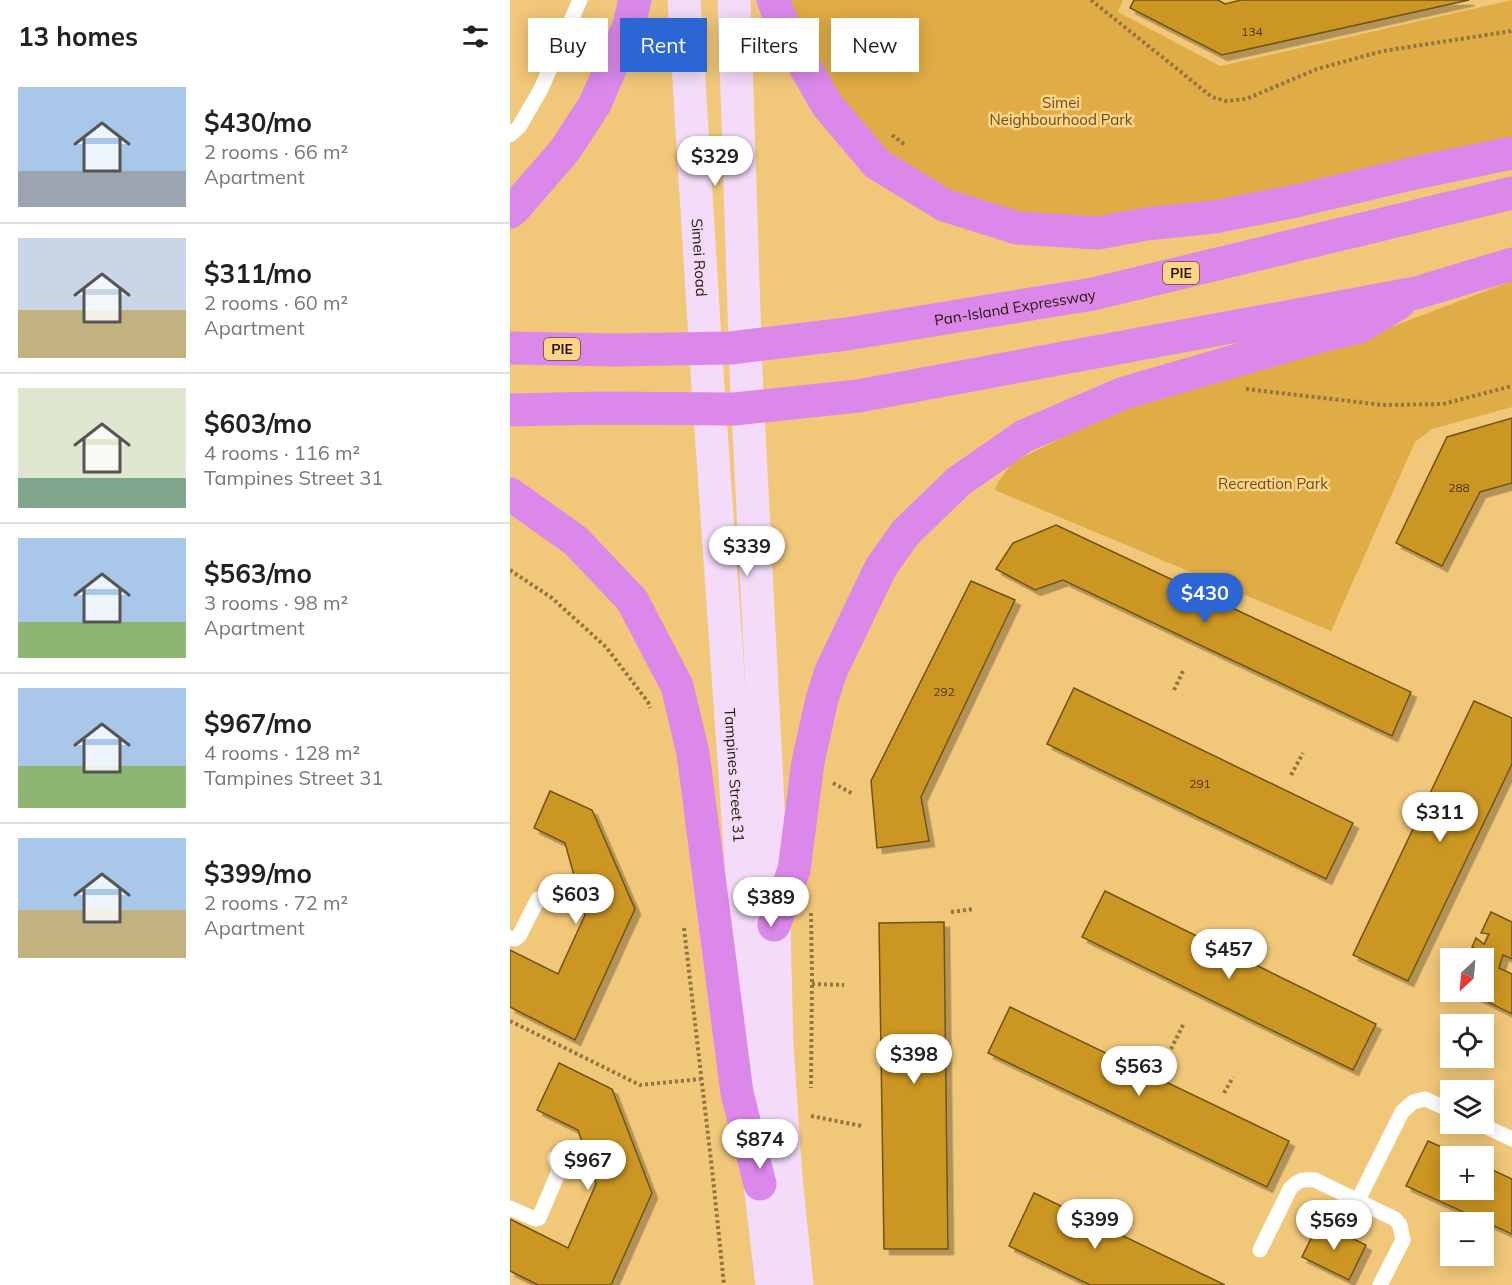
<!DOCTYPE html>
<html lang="en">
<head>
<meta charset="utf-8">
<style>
  body { margin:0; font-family:Mulish,sans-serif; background:#f2f2f2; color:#222; height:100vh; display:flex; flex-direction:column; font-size:22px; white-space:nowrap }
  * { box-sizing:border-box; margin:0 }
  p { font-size:20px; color:#767676 }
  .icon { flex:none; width:33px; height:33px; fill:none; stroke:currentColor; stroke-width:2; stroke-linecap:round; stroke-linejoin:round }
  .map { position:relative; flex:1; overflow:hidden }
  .sheet { display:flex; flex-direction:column; background:#fff; width:510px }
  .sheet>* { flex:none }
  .hud { position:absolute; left:18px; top:18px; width:570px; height:54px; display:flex; gap:12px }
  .needle { width:39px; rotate:206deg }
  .buttons { position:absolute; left:930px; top:948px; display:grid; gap:12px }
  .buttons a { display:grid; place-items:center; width:54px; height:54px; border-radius:0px; background:#fff; box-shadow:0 3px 15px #0003; font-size:30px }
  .price { position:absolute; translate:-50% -51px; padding:0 14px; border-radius:21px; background:#fff; color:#222; font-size:20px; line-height:39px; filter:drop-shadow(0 2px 3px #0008) }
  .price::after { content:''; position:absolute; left:50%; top:36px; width:18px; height:14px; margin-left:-9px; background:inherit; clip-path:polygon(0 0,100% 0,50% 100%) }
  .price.current { background:#2c66d4; color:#fff }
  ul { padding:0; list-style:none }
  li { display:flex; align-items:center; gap:18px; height:150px; padding:0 18px }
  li+li { border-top:2px solid #e0e0e0 }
  li span { display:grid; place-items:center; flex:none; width:168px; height:120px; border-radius:0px; color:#555 }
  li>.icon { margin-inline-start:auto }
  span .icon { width:72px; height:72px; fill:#fffc; stroke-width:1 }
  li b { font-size:26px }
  h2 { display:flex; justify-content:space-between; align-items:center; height:72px; padding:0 18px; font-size:26px }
  .tag { padding:0 21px; border-radius:0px; background:#fff; box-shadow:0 3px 15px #0003; font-size:21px; line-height:54px }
  .tag.current { background:#2c66d4; color:#fff }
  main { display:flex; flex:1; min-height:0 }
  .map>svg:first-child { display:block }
  .green { fill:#e0ac46 }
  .building { fill:#cb9620; stroke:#705315; stroke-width:1.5; filter:url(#shadow) }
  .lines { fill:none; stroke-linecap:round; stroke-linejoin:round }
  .path { stroke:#927642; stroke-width:4; stroke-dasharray:3 3; stroke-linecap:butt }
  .lane { stroke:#fff; stroke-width:15 }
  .secondary { stroke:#f4dbf9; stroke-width:33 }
  .highway { stroke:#dc88ea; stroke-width:33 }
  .labels { text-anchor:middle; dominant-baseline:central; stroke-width:5; stroke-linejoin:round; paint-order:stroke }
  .number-label { font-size:12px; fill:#4c3608 }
  .shield { fill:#ffd487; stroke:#644f28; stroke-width:1.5 }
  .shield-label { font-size:14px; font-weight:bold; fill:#221600 }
  .park-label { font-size:15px; fill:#664f24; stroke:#ffd487 }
  .street-label { font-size:15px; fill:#221600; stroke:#ffd487 }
</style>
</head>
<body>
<main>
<section class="sheet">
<h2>13 homes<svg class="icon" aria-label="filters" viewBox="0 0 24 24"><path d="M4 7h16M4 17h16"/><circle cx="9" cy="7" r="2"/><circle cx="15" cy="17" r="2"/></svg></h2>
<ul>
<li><span style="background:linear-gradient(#a9c7e8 70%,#9aa5b1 0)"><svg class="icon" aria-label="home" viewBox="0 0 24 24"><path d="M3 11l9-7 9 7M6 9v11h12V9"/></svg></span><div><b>$430/mo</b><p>2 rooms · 66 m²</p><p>Apartment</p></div></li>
<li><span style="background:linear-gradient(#c9d6e8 60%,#c2b280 0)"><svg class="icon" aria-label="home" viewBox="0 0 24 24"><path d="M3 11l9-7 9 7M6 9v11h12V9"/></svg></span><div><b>$311/mo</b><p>2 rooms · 60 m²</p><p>Apartment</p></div></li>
<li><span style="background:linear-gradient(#dfe7d0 75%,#7fa58c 0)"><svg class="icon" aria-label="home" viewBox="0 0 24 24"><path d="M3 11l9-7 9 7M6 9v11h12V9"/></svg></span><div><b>$603/mo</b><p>4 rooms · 116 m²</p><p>Tampines Street 31</p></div></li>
<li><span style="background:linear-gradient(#a9c7e8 70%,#8fb573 0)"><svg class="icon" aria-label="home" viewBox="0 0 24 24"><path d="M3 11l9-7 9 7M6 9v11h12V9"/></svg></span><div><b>$563/mo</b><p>3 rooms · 98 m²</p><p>Apartment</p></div></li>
<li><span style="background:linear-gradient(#a9c7e8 65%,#8fb573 0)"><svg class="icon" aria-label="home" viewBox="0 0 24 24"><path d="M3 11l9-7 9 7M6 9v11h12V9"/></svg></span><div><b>$967/mo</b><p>4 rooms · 128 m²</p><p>Tampines Street 31</p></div></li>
<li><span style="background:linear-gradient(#a9c7e8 60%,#c2b280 0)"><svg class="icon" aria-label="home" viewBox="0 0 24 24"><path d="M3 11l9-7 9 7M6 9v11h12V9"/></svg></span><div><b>$399/mo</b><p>2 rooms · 72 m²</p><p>Apartment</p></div></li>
</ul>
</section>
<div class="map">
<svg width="1002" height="1285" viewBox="0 0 1002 1285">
  <defs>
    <filter id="shadow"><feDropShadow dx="5.5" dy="5.5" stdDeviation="0" flood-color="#0004"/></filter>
  </defs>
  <rect width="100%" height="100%" fill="#f1c77a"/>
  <path class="green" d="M274 0H613L608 12 710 66 1002 0V144L589 224 509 219 439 197 372 157 324 100Z
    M1002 281V407L922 429 905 442 821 631 485 490 488 482 503 462 621 404 818 351Z"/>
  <path class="building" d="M624 0H708L715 4 731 0H959L712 55 620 8Z
    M1002 418V483L970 492 932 566 886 543 937 437Z
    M546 525 901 692 882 736 553 580 525 590 486 569 503 543Z
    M461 581 505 600 411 797 419 841 367 848 361 781Z
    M564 688 843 823 816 879 537 744Z
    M964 701 1002 718V764L898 981 843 955Z
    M40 791 82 810 125 909 65 1040 0 1007V950L48 974 75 915 55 843 24 828Z
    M595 891 866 1024 843 1070 572 937Z
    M981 912 1002 922V959L993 955 989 968 1002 974V1014L958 992H974V963L978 965 982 956 962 947 966 938 974 944 979 934 971 933Z
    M434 922 438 1249H374L369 923Z
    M500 1007 779 1141 757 1187 478 1053Z
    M49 1063 102 1089 142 1193 101 1285H28L0 1271V1219L58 1248 86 1184 68 1130 27 1110Z
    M918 1141 952 1156H940V1190H974V1166L1002 1179V1234L896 1186Z
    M524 1193 715 1285H580L499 1246Z
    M809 1222 856 1245 839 1280 792 1257Z"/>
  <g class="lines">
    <path class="path" d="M581 0 702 97 716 101 736 99 807 69 873 51 1002 31
      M382 135 395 145
      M736 389 873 405 933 404 1002 386
      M0 570 42 598 96 647 138 702 140 708
      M664 690 673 671
      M781 775 793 753
      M323 783 343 794
      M441 912 463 909
      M301 913 302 977 301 1088
      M174 928 203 1178 214 1285
      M302 984 334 985
      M0 1021 130 1085 191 1079
      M661 1049 674 1023
      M714 1093 723 1077
      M301 1116 352 1126"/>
    <path class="lane" d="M0 135 9 127 31 89 70 0
      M0 938 5 939 9 936 28 899
      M970 1124 1002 1139
      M848 1200 892 1112 903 1102 915 1099 940 1110
      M0 1208 25 1219 29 1218 49 1171 45 1158
      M750 1250 780 1189C789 1179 793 1179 805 1180L885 1219 890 1225 893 1240 870 1285"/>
    <g class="secondary">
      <path id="s1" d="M174 0 197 372 239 977 250 1184 262 1285"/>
      <path d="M224 0 236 372 264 925 267 1047 276 1178 287 1285"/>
    </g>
    <g class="highway">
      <path d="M263 0 278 37 317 105 367 164 434 205 507 228 588 233 636 224 704 217 786 201 905 173 1002 153"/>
      <path d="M0 212 4 209 55 150 85 104 119 25 125 0"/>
      <path id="s2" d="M0 348 104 350 220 348 337 334 583 294 1002 193"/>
      <path d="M0 410 92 408 224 409 348 396 906 293 1002 264"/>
      <path d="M0 494 66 541 122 600 167 686 183 753 227 1093 250 1184"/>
      <path d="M264 925 284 870 298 762 312 699 321 671 371 567 396 532 449 481 514 436 614 393 811 336 849 327 889 303"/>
    </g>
  </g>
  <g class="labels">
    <g class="number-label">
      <text x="742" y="31">134</text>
      <text x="949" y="487">288</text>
      <text x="434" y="691">292</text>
      <text x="690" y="783">291</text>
    </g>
    <g class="shield">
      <rect x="653" y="262" width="36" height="22" rx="4.5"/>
      <rect x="34" y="338" width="36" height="22" rx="4.5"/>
    </g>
    <g class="shield-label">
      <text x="671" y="273">PIE</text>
      <text x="52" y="349">PIE</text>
    </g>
    <g class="park-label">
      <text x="551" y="102">Simei<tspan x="551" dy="17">Neighbourhood Park</tspan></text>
      <text x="763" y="483">Recreation Park</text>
    </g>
    <g class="street-label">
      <text stroke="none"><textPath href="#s1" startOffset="258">Simei Road</textPath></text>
      <text stroke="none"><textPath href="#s2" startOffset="508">Pan-Island Expressway</textPath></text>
      <text stroke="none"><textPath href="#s1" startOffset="777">Tampines Street 31</textPath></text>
    </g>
  </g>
</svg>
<div class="buttons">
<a><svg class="needle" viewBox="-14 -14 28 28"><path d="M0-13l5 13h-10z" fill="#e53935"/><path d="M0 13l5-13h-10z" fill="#767676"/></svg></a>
<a><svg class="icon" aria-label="locate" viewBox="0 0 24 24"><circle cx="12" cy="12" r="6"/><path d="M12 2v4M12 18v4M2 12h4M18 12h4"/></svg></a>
<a><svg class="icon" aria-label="layers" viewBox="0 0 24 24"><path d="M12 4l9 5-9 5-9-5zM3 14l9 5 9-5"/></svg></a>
<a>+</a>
<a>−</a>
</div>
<b class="price" style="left:205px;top:187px">$329</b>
<b class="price" style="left:237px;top:577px">$339</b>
<b class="price current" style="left:695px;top:624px">$430</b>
<b class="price" style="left:930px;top:843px">$311</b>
<b class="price" style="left:66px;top:925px">$603</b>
<b class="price" style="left:261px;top:928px">$389</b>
<b class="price" style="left:719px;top:980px">$457</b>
<b class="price" style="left:404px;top:1085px">$398</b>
<b class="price" style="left:629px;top:1097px">$563</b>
<b class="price" style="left:250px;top:1170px">$874</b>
<b class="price" style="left:78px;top:1191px">$967</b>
<b class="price" style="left:585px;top:1250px">$399</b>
<b class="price" style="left:824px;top:1251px">$569</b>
<div class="hud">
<a class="tag">Buy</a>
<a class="tag current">Rent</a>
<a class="tag">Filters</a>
<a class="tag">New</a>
</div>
</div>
</main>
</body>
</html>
